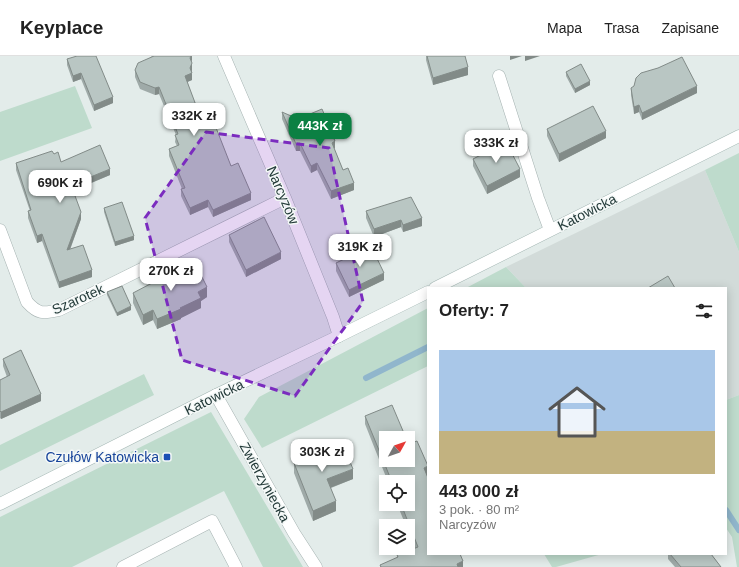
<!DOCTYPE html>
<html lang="pl">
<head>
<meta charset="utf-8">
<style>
  body { margin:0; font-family:Arial,sans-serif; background:#f2f2f2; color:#222; height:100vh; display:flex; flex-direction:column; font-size:15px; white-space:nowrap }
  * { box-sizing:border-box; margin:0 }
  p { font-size:13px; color:#767676 }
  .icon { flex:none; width:22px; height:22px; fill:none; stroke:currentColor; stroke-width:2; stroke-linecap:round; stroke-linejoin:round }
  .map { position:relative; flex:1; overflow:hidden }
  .panel { position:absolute; left:427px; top:231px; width:300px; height:268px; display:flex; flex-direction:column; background:#fff; border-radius:0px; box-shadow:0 2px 10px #0003 }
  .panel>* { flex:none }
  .needle { width:26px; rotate:50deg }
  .controls { position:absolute; left:379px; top:375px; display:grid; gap:8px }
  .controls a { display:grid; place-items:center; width:36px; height:36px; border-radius:0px; background:#fff; box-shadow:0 2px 10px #0003; font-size:20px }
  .price { position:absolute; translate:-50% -34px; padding:0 9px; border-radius:8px; background:#fff; color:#222; font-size:13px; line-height:26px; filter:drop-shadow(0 1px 2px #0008) }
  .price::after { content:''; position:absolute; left:50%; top:24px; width:12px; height:9px; margin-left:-6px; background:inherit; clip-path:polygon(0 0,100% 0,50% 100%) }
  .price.on { background:#0b8043; color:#fff }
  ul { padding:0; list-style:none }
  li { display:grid; align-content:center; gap:8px; height:212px; padding:0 12px }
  li span { display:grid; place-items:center; height:124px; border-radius:0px; color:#555 }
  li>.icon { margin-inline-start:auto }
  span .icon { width:72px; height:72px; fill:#fffc; stroke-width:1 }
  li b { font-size:17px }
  h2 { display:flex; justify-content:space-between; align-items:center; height:48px; padding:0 12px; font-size:17px }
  header { display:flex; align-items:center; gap:24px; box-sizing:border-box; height:56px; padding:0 20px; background:#fff; border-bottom:1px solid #e0e0e0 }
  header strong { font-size:19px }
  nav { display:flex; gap:22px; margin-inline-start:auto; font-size:14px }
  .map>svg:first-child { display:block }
  .built { fill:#d2dbd9 }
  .green { fill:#bedbcc }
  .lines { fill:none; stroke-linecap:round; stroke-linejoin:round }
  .stream { stroke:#90b6cc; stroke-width:6 }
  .lane-casing { stroke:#a6b3b2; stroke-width:13 }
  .street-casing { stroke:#a6b3b2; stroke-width:13 }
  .secondary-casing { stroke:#a3b6b3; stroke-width:13 }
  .lane { stroke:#fff; stroke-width:12 }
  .street { stroke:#fff; stroke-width:12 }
  .secondary { stroke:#fff; stroke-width:12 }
  .wall { fill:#9faaa8 }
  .shaded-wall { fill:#828b88 }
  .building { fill:#b9c6c3; stroke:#828b88 }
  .marked { fill:#7b2cbf; fill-opacity:0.2; stroke:#7b2cbf; stroke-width:3; stroke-dasharray:8 5; stroke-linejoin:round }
  .transit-dot { fill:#1a4fb4; stroke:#f4f8f7; stroke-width:1.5 }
  .labels { text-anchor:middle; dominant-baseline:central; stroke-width:3; stroke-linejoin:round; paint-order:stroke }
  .street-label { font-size:14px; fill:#243b3a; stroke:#f4f8f7 }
  .transit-label { font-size:14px; fill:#164399; stroke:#f4f8f7; text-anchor:end }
</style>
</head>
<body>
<header>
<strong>Keyplace</strong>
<nav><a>Mapa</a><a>Trasa</a><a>Zapisane</a></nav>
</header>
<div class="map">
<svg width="739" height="511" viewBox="0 0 739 511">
  <rect width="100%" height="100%" fill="#e3ecea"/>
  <path class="built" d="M705 114 739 196V339L726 344V232H526L506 211Z"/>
  <path class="green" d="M75 30 92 72 0 105V56Z
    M739 97V196L705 114Z
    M506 211 526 232H466Z
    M428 252V310L262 392 244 363 259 341Z
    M144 318 154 339 0 415V389Z
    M739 339V511H737L732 481 726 472V344Z
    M211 356 303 511H263L224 435 72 511H0V461Z
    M544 498H602L556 511H552Z"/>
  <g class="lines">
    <path class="stream" d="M366 322 428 291
      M726 454 739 474"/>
    <defs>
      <path id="lane" d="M499 20 538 142 550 174
        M123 511 212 465 236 511"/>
      <path id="street" d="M224 0 285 142 333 261 339 280
        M0 174 27 246C38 258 43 258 59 254L285 142
        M216 339 294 477 316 511"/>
      <path id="secondary" d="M435 232 739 80
        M0 448 216 339 339 280 428 236"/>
    </defs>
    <use href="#lane" class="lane-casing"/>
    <use href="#street" class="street-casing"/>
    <use href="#secondary" class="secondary-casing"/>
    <use href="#lane" class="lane"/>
    <use href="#street" class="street"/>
    <use href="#secondary" class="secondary"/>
  </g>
  <path class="wall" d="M151 0H192L191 6 192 24 187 26 203 68 231 110 251 144 213 161 208 151 190 159 181 140V133H182L169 100V93L177 90 175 86 176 79 159 38 155 39 140 33 135 21V14L152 1Z
    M426 0H465L468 19 433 29 426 4Z
    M67 3 113 47 94 55 81 23 73 26 67 9Z
    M566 16 590 29 575 37 566 20Z
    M631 32 697 37 642 64 639 56 634 58 631 39Z
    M282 56 335 83V92L334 93 343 114 354 134 331 143 317 114 311 117 300 95H296L282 63Z
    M547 73 606 82 559 106 547 80Z
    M54 98 61 106 110 119 73 135 81 163 70 194 92 221 59 232 42 185 37 187 28 162V155H30L16 114V107Z
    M473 103 520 121 487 138 473 110Z
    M104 152 134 184 115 190 104 156Z
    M366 155 422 170 403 176 401 171 374 181 366 162Z
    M229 179 281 203 246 221 229 186Z
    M336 207 384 224 349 241 336 215Z
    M107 236 131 254 117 260 107 239Z
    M133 237 207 241 201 245V252L181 262V263L157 273 153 264 143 269 133 247Z
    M3 303 41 345 1 363 0 362V324L7 321 3 310Z
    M365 360 386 382 428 419H427L463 511H380V509L397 502V499L415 492 408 475V470H406L397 448H408V426H388L365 368Z
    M294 407 353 423 331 432 336 455 313 465 294 417Z
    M668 498H711L721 511H675L668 503Z"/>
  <path class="shaded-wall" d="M191 0H192V4L190 9V2Z
    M510 0H522L510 4Z
    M525 0H540L525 5Z
    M192 7V14L191 18 192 17V24L185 27V20L190 12Z
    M468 11V19L433 29V22Z
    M81 17V23L73 26V20Z
    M590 25V29L575 37V33Z
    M697 30V37L642 64V57Z
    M159 31V38L155 39V32Z
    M113 41V47L94 55V49Z
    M639 49V56L634 58V51Z
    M606 75V82L559 106V98Z
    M335 76V83L334 86 335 85V92L332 94V87Z
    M300 87V95H296V88Z
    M317 107V114L311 117V110Z
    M110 113V119L71 135V129Z
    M520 113V121L487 138V130Z
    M354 127V134L331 143V135Z
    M251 137V144L213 161V154Z
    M208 144V151L190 159V152Z
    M81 156V163L67 201V194Z
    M422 162V170L403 176V169Z
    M401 164V171L374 181V173Z
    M42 178V185L37 187V180Z
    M134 180V184L115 190V186Z
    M281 196V203L246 221V214Z
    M92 214V221L59 232V226Z
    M384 217V224L349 241V234Z
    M207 231V241L201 245V252L181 262V263L157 273V263L180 252 198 236Z
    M131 250V254L117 260V257Z
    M153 254V264L143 269V259Z
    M41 338V345L1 363V356Z
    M428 410V419L424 421V412Z
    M353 413V423L327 433V423Z
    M336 445V455L313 465V455Z
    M463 505V511H457V508Z"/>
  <path class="building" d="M77 0H96L113 41 94 49 81 17 73 20 67 3Z
    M154 0H191L190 2 192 7 190 12 192 17 185 20 203 68 213 64 231 110 238 107 251 137 213 154 208 144 190 152 181 133 185 132 169 93 179 89 175 79 178 78 159 31 155 32 140 26 135 14 138 7Z
    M427 0H465L468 11 433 22Z
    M682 1 697 30 642 57 639 49 634 51 631 32 634 30 636 22 641 17 658 12Z
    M581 8 590 25 575 33 566 16Z
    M593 50 606 75 559 98 547 73Z
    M322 53 331 74 335 76 333 81 335 85 332 87 343 114 348 112 354 127 331 135 317 107 311 110 300 87 296 88 282 56 298 63Z
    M506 86 520 113 487 130 473 103Z
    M100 89 110 113 71 129 81 156 67 194 83 189 92 214 59 226 42 178 37 180 28 155 31 154 16 107 52 95 54 98 58 96 61 106Z
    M411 141 422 162 403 169 401 164 374 173 366 155Z
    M122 146 134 180 115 186 104 152Z
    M264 161 281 196 246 214 229 179Z
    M371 190 384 217 349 234 336 207Z
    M194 205 207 231 198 236 201 242 180 252 181 253 157 263 153 254 143 259 133 237Z
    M668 220 675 232H648Z
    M122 230 131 250 117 257 107 236Z
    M21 294 41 338 1 356 0 355V324L10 319 3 303Z
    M392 349 406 382H386V404H408V386L409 388 417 385 428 410 424 412 428 422V498H460L463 505 457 508 458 511H381L380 509 398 501 397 499 418 491 401 448H408V426H392L365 360Z
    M342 387 353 413 327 423 336 445 313 455 294 407 306 402 314 392 318 390 328 393Z
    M670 498H711L721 511H681Z"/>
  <path class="marked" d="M206 76 329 92 363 246 295 340 182 304 145 162Z"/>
  <rect class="transit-dot" x="163" y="397" width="8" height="8" rx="2"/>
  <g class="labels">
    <g class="street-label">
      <text transform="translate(283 139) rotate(67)">Narcyzów</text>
      <text transform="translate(587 156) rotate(-27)">Katowicka</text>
      <text transform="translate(78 243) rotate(-24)">Szarotek</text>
      <text transform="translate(214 341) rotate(-26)">Katowicka</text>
      <text transform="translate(265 426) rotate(61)">Zwierzyniecka</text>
    </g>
    <g class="transit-label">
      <text x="159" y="401">Czułów Katowicka</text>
    </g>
  </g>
</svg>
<div class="controls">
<a><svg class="needle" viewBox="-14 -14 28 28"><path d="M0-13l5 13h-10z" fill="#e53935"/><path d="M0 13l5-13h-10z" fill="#767676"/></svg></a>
<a><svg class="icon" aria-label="locate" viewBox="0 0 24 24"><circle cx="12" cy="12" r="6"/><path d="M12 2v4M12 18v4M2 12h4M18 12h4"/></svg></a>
<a><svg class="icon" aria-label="layers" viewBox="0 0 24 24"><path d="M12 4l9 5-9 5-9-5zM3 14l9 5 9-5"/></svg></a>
</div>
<b class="price" style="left:194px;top:81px">332K zł</b>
<b class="price on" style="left:320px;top:91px">443K zł</b>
<b class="price" style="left:496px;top:108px">333K zł</b>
<b class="price" style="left:60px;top:148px">690K zł</b>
<b class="price" style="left:360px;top:212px">319K zł</b>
<b class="price" style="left:171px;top:236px">270K zł</b>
<b class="price" style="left:322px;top:417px">303K zł</b>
<section class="panel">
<h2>Oferty: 7<svg class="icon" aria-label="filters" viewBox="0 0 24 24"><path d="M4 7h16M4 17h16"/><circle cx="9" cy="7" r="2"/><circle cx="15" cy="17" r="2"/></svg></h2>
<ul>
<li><span style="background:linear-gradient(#a9c7e8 65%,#c2b280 0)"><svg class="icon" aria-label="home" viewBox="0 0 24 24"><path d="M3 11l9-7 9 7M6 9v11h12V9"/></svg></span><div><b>443 000 zł</b><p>3 pok. · 80 m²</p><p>Narcyzów</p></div></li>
</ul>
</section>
</div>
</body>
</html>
